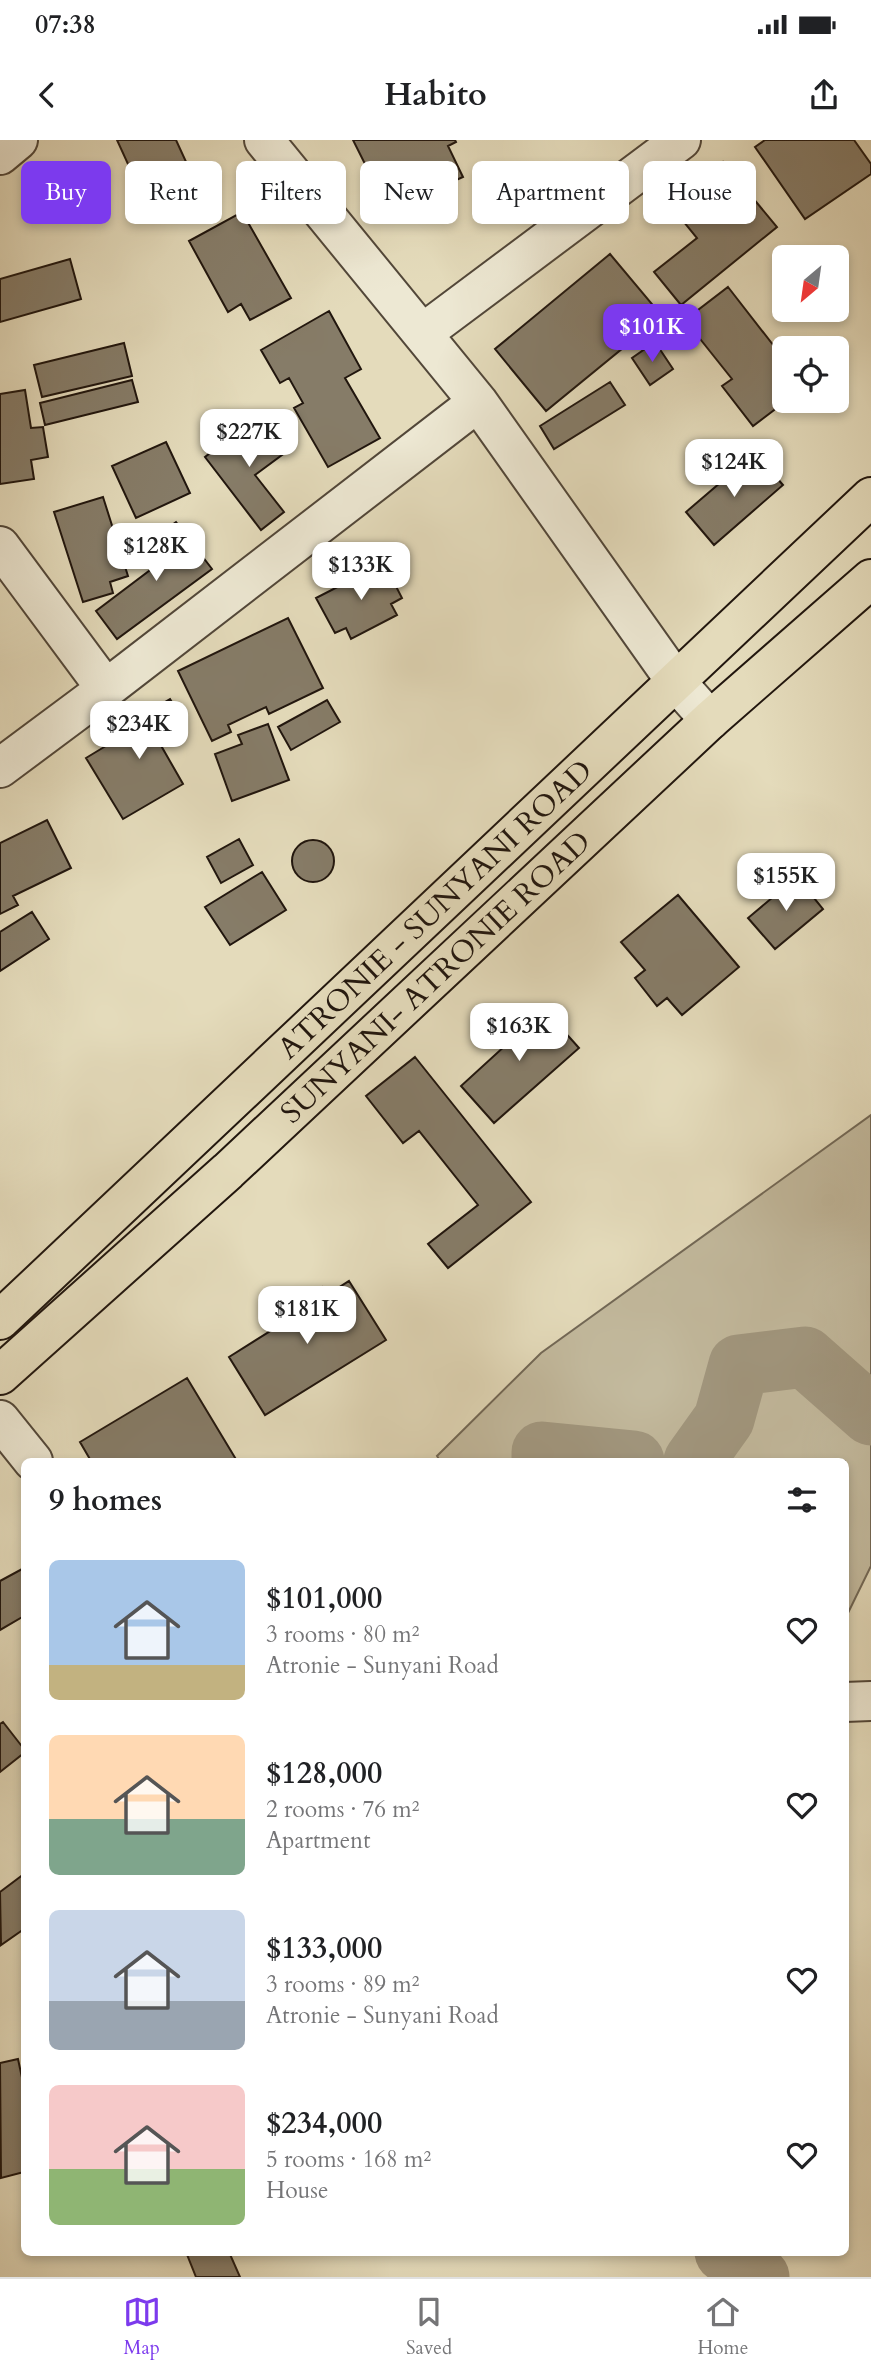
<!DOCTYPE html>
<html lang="en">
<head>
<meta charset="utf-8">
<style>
  body { margin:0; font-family:Cardo,serif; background:#f6f6f6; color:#202124; height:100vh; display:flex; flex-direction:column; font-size:26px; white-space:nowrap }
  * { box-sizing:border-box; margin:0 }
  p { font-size:23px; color:#757577 }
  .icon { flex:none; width:38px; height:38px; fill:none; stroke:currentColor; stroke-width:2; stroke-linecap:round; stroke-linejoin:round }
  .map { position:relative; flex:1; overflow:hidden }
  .details { position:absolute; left:21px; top:1318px; width:828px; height:798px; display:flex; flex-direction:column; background:#fff; border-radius:10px; box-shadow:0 4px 10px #0003 }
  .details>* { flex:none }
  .banner { position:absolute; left:21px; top:21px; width:830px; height:63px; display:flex; gap:14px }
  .needle { width:46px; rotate:209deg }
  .buttons { position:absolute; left:772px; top:105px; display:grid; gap:14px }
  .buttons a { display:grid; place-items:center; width:77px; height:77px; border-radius:10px; background:#fff; box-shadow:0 4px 10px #0003; font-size:35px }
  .price { position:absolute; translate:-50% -60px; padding:0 16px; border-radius:14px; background:#fff; color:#222; font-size:23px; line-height:46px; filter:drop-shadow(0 2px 4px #0008) }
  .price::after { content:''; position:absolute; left:50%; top:42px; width:21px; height:16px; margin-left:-10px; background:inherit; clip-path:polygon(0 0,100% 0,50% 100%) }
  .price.selected { background:#7c3aed; color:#fff }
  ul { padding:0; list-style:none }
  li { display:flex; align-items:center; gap:21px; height:175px; padding:0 28px }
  li span { display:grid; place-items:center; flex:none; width:196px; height:140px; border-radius:10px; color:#555 }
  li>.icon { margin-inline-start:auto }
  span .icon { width:84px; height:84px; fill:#fffc; stroke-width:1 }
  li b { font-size:30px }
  h2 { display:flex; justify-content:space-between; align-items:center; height:84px; padding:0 28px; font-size:30px }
  .chip { padding:0 24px; border-radius:10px; background:#fff; box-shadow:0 4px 10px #0003; font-size:24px; line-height:63px }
  .chip.selected { background:#7c3aed; color:#fff }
  .status { display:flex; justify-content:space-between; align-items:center; height:49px; padding:0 35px; background:#fff; direction:ltr }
  .status svg { height:19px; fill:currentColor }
  header { display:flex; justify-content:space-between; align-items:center; height:91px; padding:0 28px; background:#fff; font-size:32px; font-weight:800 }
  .menu { display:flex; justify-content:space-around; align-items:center; height:98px; border-top:2px solid #e0e0e0; background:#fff; font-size:19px; color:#757577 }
  .menu a { display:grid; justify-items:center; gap:4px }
  .menu .selected { color:#7c3aed }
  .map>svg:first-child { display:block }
  .green { fill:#c3ba9e; stroke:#726856; stroke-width:2 }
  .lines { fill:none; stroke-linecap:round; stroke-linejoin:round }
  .river { stroke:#a29880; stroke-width:61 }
  .building { fill:#867c68; stroke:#21160e; stroke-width:2 }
  .minor-casing { stroke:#524739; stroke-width:42 }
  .highway-casing { stroke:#21160e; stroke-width:42 }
  .minor { stroke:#ede8d3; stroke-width:38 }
  .highway { stroke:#e4dbbb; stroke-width:38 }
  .labels { text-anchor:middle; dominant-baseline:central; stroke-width:6; stroke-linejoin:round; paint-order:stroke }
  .street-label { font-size:30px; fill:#21160e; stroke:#ede8d3 }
</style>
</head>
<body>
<div class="status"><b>07:38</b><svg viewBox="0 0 49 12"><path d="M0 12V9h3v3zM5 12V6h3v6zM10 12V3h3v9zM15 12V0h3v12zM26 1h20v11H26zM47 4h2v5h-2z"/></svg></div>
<header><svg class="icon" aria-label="back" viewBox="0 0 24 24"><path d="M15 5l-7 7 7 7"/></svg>Habito<svg class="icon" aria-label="share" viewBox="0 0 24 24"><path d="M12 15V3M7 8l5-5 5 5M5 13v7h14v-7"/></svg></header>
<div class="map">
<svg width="871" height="2137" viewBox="0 0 871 2137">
  <rect width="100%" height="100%" fill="#e4dbbb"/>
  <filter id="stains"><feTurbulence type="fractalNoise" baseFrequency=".00286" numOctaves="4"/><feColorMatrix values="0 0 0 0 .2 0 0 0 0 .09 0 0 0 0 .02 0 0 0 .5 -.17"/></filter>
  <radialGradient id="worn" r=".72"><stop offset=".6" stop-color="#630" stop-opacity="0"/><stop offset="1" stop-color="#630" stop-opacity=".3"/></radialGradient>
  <path class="green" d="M871 975V1426L847 1475 845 1321H440L437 1316 541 1213Z"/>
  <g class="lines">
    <path class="river" d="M542 1321V1312L634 1321
      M694 1321 724 1279 739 1225 805 1217 871 1275
      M725 2112 759 2137"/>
  </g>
  <path class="building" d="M117 0H176L199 50 165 66 159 53 144 59Z
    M353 0H455L456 2 448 6 463 37 445 45 451 57 417 74 401 39 378 50Z
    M765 0H854L871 24V34L805 79 755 7Z
    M723 22 777 87 681 165 654 132 697 98 670 65Z
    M242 72 291 158 250 180 241 164 228 172 189 101Z
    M610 114 662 176 546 271 495 209Z
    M70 119 81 159 0 182V139Z
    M728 147 784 219V261H786L753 286 722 246 732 239 685 180Z
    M329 171 361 229 345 238 380 298 328 327 294 268 303 263 289 238 280 243 261 210Z
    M655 202 673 229 650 245 632 218Z
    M124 203 132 236 42 257 34 225Z
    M132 240 138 262 45 285 40 263Z
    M610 242 625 265 554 309 540 286Z
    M25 250 31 288 43 287 48 317 31 320 34 339 0 344V254Z
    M258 276 286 312 255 335 284 372 261 390 205 317Z
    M166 302 190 353 136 378 112 326Z
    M755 313 783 345 714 405 686 372Z
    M103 357 128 436 110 442 113 453 83 462 54 372Z
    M176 382 212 429 117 499 96 471 166 418 152 399Z
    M384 423 402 458 391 464 397 475 351 499 346 488 335 493 316 458Z
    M288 478 323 548 269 574 266 567 228 585 231 592 212 601 178 531Z
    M170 559 186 585 159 602 183 644 123 679 86 618 114 601 110 594Z
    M327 560 340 582 291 610 278 587Z
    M268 584 289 640 232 661 215 614 242 604 238 595Z
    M47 680 71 728 13 756 18 765 0 774V703Z
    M239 699 253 725 221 743 207 717Z
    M292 721a21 21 0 1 1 42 0a21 21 0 1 1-42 0Z
    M262 732 286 770 230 805 205 767Z
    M797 737 823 769 775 809 748 778Z
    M678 755 739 827 682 875 667 858 657 866 635 838 645 830 621 802Z
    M32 772 49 799 0 831V792Z
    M545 870 579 908 494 983 461 946 507 904 496 893 520 871 531 883Z
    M415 917 531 1062 448 1128 428 1104 478 1065 419 991 403 1003 366 956Z
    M349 1141 386 1200 265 1275 229 1217 291 1178 285 1169 322 1147 327 1155Z
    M187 1238 237 1321H91L80 1302Z
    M24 1428V1476L0 1490V1441Z
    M3 1582 24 1609V1613L0 1632V1584Z
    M24 1734V1789L1 1805 0 1752Z
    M18 1919 24 1947V2032L1 2038 0 1923Z
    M186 2112H229L240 2137H196Z"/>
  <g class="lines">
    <defs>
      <path id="minor" d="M264 0 478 262 677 543 710 580
        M0 15 18 0
        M423 193 681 0
        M0 406 106 549 478 262
        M0 628 106 549
        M0 1280 33 1321
        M845 1562 871 1561"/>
      <g id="highway">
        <path id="s1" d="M0 1180 871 357"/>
        <path id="s2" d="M0 1235 228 1031 710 580 871 439"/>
      </g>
    </defs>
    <use href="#minor" class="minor-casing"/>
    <use href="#highway" class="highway-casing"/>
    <use href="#minor" class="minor"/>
    <use href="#highway" class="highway"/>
  </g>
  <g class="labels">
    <g class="street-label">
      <text stroke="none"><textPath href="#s1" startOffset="598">ATRONIE - SUNYANI ROAD</textPath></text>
      <text stroke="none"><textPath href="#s2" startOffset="590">SUNYANI- ATRONIE ROAD</textPath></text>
    </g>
  </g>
  <rect width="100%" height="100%" filter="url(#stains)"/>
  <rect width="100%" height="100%" fill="url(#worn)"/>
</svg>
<div class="buttons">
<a><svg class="needle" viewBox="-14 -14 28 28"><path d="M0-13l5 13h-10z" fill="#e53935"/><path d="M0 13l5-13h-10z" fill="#757577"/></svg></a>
<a><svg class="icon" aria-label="locate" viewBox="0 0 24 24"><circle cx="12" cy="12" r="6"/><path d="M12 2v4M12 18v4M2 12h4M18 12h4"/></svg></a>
</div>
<b class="price selected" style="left:652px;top:224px">$101K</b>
<b class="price" style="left:249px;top:329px">$227K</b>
<b class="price" style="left:734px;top:359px">$124K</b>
<b class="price" style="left:156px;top:443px">$128K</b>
<b class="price" style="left:361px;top:462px">$133K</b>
<b class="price" style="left:139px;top:621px">$234K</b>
<b class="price" style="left:786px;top:773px">$155K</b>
<b class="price" style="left:519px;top:923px">$163K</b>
<b class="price" style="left:307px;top:1206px">$181K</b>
<div class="banner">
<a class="chip selected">Buy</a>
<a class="chip">Rent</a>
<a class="chip">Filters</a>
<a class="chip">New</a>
<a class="chip">Apartment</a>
<a class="chip">House</a>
</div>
<section class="details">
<h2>9 homes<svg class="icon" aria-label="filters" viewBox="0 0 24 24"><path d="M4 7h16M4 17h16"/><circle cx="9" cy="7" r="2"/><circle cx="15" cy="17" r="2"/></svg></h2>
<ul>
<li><span style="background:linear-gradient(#a9c7e8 75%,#c2b280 0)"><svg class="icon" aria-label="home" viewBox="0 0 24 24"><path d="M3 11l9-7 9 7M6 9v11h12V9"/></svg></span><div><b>$101,000</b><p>3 rooms · 80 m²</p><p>Atronie - Sunyani Road</p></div><svg class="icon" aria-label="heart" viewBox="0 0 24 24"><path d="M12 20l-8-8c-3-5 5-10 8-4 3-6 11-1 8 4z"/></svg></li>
<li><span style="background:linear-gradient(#ffd9b3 60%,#7fa58c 0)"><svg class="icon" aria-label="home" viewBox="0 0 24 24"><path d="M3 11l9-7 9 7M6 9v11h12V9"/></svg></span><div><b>$128,000</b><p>2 rooms · 76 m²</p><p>Apartment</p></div><svg class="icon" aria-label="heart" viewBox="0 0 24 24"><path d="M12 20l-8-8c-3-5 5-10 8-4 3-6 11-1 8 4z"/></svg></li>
<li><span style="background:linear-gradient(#c9d6e8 65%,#9aa5b1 0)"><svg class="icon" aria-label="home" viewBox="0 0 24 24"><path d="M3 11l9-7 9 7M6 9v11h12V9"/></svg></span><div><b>$133,000</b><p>3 rooms · 89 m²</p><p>Atronie - Sunyani Road</p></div><svg class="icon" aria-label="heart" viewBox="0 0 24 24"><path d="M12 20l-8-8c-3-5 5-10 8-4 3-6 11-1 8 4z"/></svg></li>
<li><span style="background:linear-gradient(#f6c9c9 60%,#8fb573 0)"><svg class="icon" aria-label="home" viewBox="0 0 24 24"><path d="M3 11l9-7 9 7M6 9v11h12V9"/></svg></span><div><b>$234,000</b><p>5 rooms · 168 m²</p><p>House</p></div><svg class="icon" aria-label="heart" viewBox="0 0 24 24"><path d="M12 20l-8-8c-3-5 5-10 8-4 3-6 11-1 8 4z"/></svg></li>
</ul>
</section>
</div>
<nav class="menu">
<a class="selected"><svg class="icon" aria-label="map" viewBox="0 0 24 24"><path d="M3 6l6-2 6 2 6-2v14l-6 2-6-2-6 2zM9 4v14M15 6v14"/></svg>Map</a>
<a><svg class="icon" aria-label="saved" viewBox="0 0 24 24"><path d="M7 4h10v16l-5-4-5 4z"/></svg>Saved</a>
<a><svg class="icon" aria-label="home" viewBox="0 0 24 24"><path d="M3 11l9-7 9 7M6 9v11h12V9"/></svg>Home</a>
</nav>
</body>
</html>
